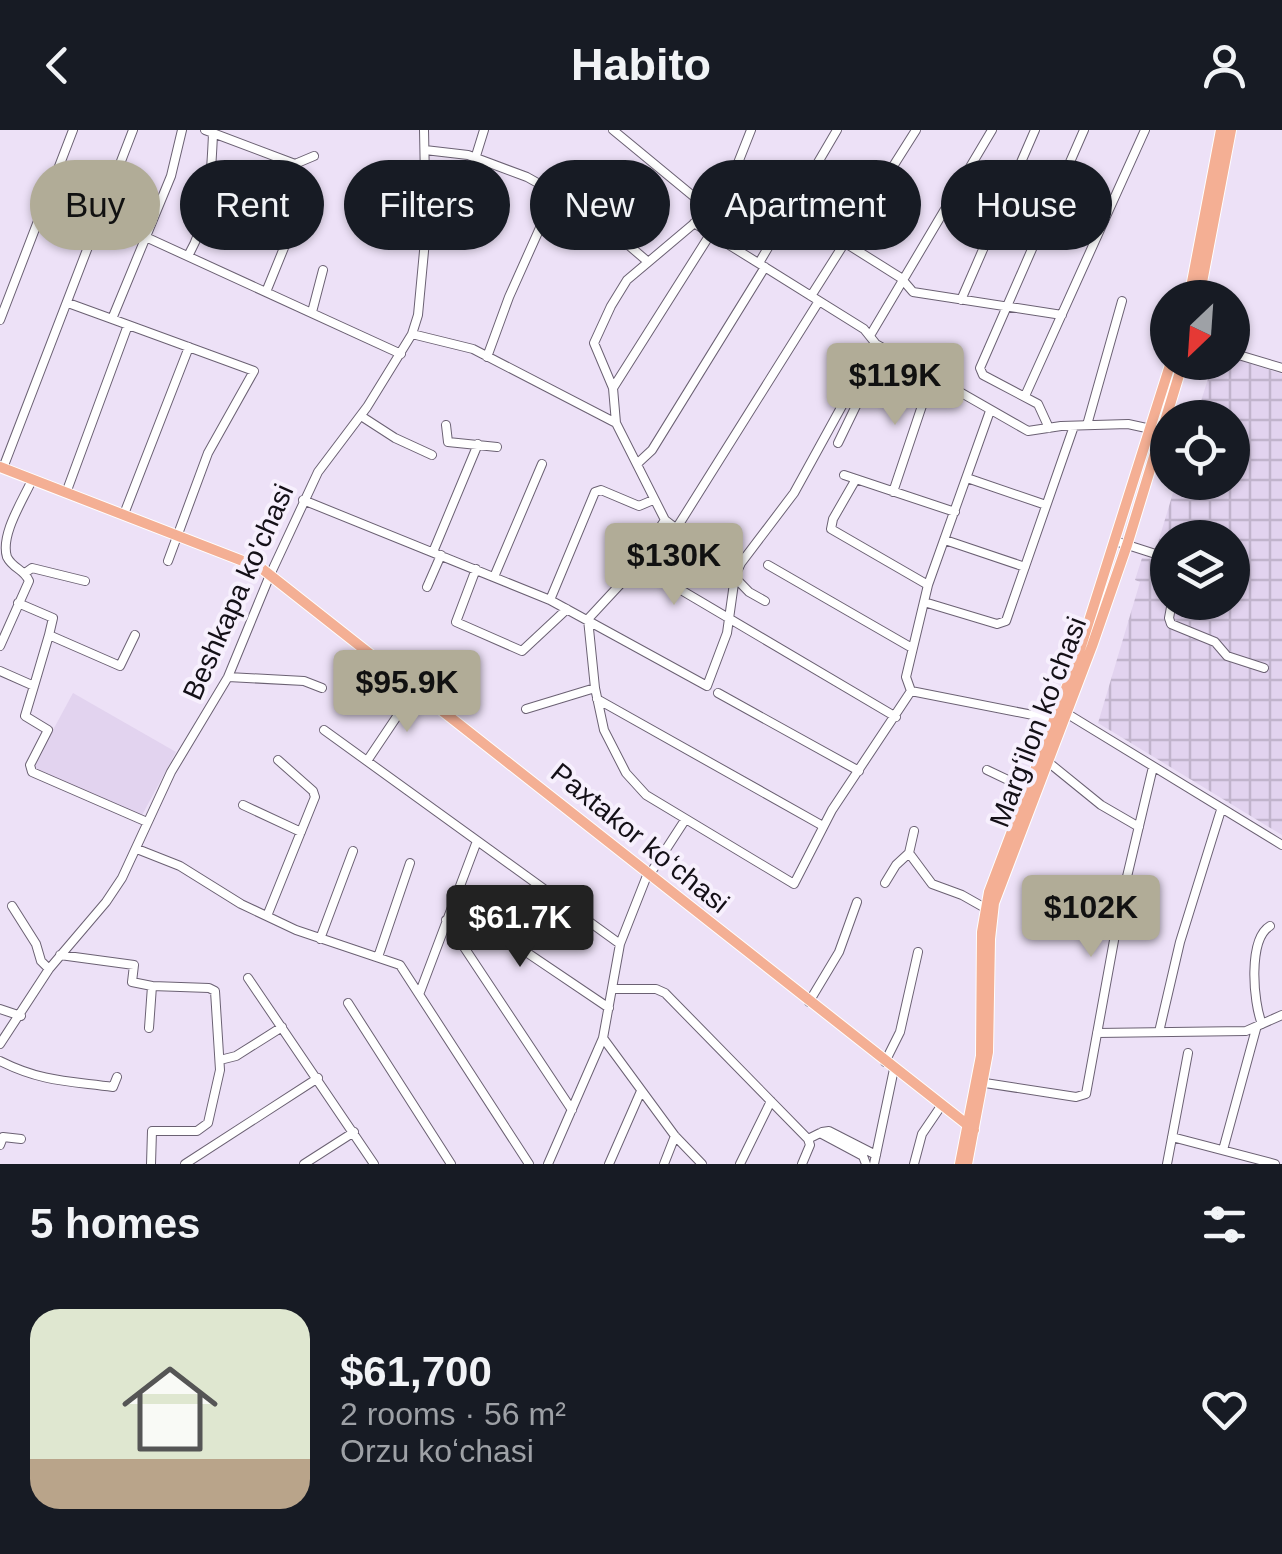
<!DOCTYPE html>
<html lang="en">
<head>
<meta charset="utf-8">
<style>
  body { margin:0; font-family:Arial,sans-serif; background:#20242c; color:#f1f3f6; height:100vh; display:flex; flex-direction:column; font-size:38px; white-space:nowrap }
  * { box-sizing:border-box; margin:0 }
  p { font-size:32px; color:#9ea1a6 }
  .icon { flex:none; width:55px; height:55px; fill:none; stroke:currentColor; stroke-width:2; stroke-linecap:round; stroke-linejoin:round }
  .map { position:relative; height:1034px; overflow:hidden }
  .drawer { display:flex; flex-direction:column; background:#171b24; flex:1 }
  .drawer>* { flex:none }
  .hud { position:absolute; left:30px; top:30px; width:1222px; height:90px; display:flex; gap:20px }
  .needle { width:65px; rotate:205deg }
  .controls { position:absolute; left:1150px; top:150px; display:grid; gap:20px }
  .controls a { display:grid; place-items:center; width:100px; height:100px; border-radius:50%; background:#171b24; box-shadow:0 2px 8px #0004; font-size:50px }
  .price { position:absolute; translate:-50% -85px; padding:0 22px; border-radius:10px; background:#b1ac97; color:#111; font-size:32px; line-height:65px; filter:drop-shadow(0 2px 5px #0008) }
  .price::after { content:''; position:absolute; left:50%; top:60px; width:30px; height:22px; margin-left:-15px; background:inherit; clip-path:polygon(0 0,100% 0,50% 100%) }
  .price.current { background:#222; color:#fff }
  ul { padding:0; list-style:none }
  li { display:flex; align-items:center; gap:30px; height:250px; padding:0 30px }
  li span { display:grid; place-items:center; flex:none; width:280px; height:200px; border-radius:30px; color:#555 }
  li>.icon { margin-inline-start:auto }
  span .icon { width:120px; height:120px; fill:#fffc; stroke-width:1 }
  li b { font-size:42px }
  h2 { display:flex; justify-content:space-between; align-items:center; height:120px; padding:0 30px; font-size:42px }
  .chip { padding:0 35px; border-radius:45px; background:#171b24; box-shadow:0 2px 8px #0004; font-size:35px; line-height:90px }
  .chip.current { background:#b1ac97; color:#111 }
  header { display:flex; justify-content:space-between; align-items:center; height:130px; padding:0 30px; background:#171b24; font-size:45px; font-weight:800 }
  .map>svg:first-child { display:block }
  .industrial { fill:url(#industrial-grid); fill-rule:evenodd }
  .built { fill:#e2d3ef }
  .lines { fill:none; stroke-linecap:round; stroke-linejoin:round }
  .minor-casing { stroke:#6b6173; stroke-width:10 }
  .major-casing { stroke:#fff; stroke-width:12 }
  .minor { stroke:#fff; stroke-width:8 }
  .major { stroke:#f4af94; stroke-width:10 }
  .labels { text-anchor:middle; dominant-baseline:central; stroke-width:8; stroke-linejoin:round; paint-order:stroke }
  .street-label { font-size:28px; fill:#141017; stroke:#f7f0fd }
</style>
</head>
<body>
<header><svg class="icon" aria-label="back" viewBox="0 0 24 24"><path d="M15 5l-7 7 7 7"/></svg>Habito<svg class="icon" aria-label="person" viewBox="0 0 24 24"><circle cx="12" cy="8" r="4"/><path d="M4 21q1-7 8-7t8 7"/></svg></header>
<div class="map">
<svg width="1282" height="1034" viewBox="0 0 1282 1034">
  <defs>
    <pattern id="industrial-grid" width="8" height="8" patternUnits="userSpaceOnUse" patternTransform="scale(2.5)"><rect width="8" height="8" fill="#e2d3ef"/><path d="M0 4h8M4 0v8" fill="none" stroke="#c1b4cc"/></pattern>
  </defs>
  <rect width="100%" height="100%" fill="#ede1f7"/>
  <path class="industrial" d="M1233 228 1282 244V705L1098 593 1140 452 1135 450 1142 428 1153 429 1176 353 1232 352V288L1196 287 1213 233 1232 232ZM1168 408H1232V472H1168Z"/>
  <path class="built" d="M73 563 176 622 141 687 33 637Z"/>
  <g class="lines">
    <defs>
      <path id="minor" d="M205 0 295 34 314 26
        M613 0 710 80
        M751 0 734 43 710 80 627 150 611 176 594 213 613 258 616 293 665 390 720 432 749 462 765 471
        M425 20 468 25 527 47 552 61 570 65 647 131
        M475 29 484 0
        M734 43 901 148 913 162 1062 185
        M102 87 401 224
        M694 93 864 199 876 214 1028 301 1061 296 1128 294 1151 299
        M188 126C210 88 211 47 213 4
        M759 133 837 0
        M266 162 290 103
        M811 166 916 0
        M961 170 1035 0
        M68 173 112 189
        M312 182 323 140
        M0 190 73 0
        M412 204 473 219 616 293
        M871 204 992 0
        M1232 223 1282 238
        M487 227 509 167 556 62
        M613 258 711 103
        M1025 266 1145 0
        M361 286 395 308 432 325
        M446 295 448 312 497 317
        M1087 295 1122 171
        M1049 298 1038 274 983 245 980 238 1084 0
        M838 313 884 218
        M638 333 652 320 765 137
        M3 338 133 0
        M844 345 955 382
        M967 348 1046 375
        M856 349 833 389 831 399 928 455
        M893 362 932 246
        M66 363 128 195
        M303 370 550 470 707 556 727 503 735 446 741 433 794 363 876 214
        M124 384 189 217
        M665 390 627 447 588 489 595 558 604 600 626 643 646 665 794 754 832 680 911 561
        M676 399 819 171
        M945 410 1025 437
        M1115 411 1168 428
        M433 422 478 314
        M168 431 208 323 254 241 112 189 171 46 182 0
        M637 434 896 587
        M768 435 912 518
        M476 439 456 492 522 521 567 479
        M25 443 32 438 85 451
        M494 447 542 334
        M427 457 441 425
        M550 470 595 362 601 360 639 376 653 370
        M924 472 997 494 1006 491 1074 296
        M1172 472 1169 488 1171 494 1215 512 1227 526 1264 538
        M18 473 53 488 49 505
        M0 516 29 451C24 439 13 439 7 427 0 405 23 370 32 350
        M0 541 34 556 49 505 120 536 135 505
        M228 547 304 551 322 558
        M34 556 25 586 48 600 30 635 32 642 147 692
        M911 561 906 547 928 455 990 281
        M911 561 1053 589
        M718 563 859 641
        M597 569 823 696
        M526 579 595 558
        M1066 583 1282 715
        M324 600 620 814
        M367 631 416 558
        M1048 632 1101 675 1139 697
        M987 640 1027 659
        M243 675 301 702
        M914 701 909 723 932 754 962 765 985 778
        M137 719 180 736 241 774 296 800 400 835 529 1034
        M650 744 685 690
        M885 753 896 735 909 723
        M452 772 609 878
        M12 776 36 814 41 831 49 839
        M267 786 315 667 313 661 278 630
        M446 790 572 980
        M320 809 353 721
        M60 825 134 835 132 852 152 856
        M378 827 410 733
        M248 848 374 1034
        M612 859H656L665 863 808 1009 810 1015 802 1034
        M420 862 477 711
        M809 872 839 822 857 772
        M348 873 451 1034
        M0 879 21 886
        M1262 894C1253 872 1248 809 1270 796
        M149 898 152 856 209 858 215 861 220 940 208 993 197 1001H152L151 1034
        M1159 902 1180 812 1221 680
        M1097 903 1246 901 1282 885
        M603 908 675 1006 702 1034
        M0 914 49 839 106 772 122 748 171 642 228 547 270 445 318 342 367 277 412 204 418 185 426 100 424 0
        M220 930 236 926 282 897
        M0 931C42 952 69 951 113 957L117 947
        M885 932 900 902 918 822
        M985 953 1076 967 1086 964 1121 772 1153 637
        M822 1002 829 1001 876 1025
        M1172 1007 1275 1034
        M808 1009 820 1003 863 1026 866 1034
        M0 1015 3 1007 21 1009
        M1223 1020 1256 899
        M185 1034 318 948
        M304 1034 354 1002
        M548 1034 603 908 620 814 648 743
        M609 1034 641 961
        M664 1034 675 1006
        M740 1034 771 971
        M874 1034 894 939
        M914 1034 922 1004 941 976
        M1167 1034 1188 923"/>
      <path id="major" d="M1189 168 1221 0
        M1199 168 1231 0
        M0 337 261 438 974 1000
        M960 1034 981 926 982 802 989 762 1076 532 1171 232
        M967 1034 988 922 990 809 994 773 1092 516 1127 415 1183 232"/>
    </defs>
    <use href="#minor" class="minor-casing"/>
    <use href="#major" class="major-casing"/>
    <use href="#minor" class="minor"/>
    <use href="#major" class="major"/>
  </g>
  <g class="labels">
    <g class="street-label">
      <text transform="translate(238 462) rotate(-66)">Beshkapa ko'chasi</text>
      <text transform="translate(1038 592) rotate(-69)">Margʻilon koʻchasi</text>
      <text transform="translate(640 708) rotate(39)">Paxtakor koʻchasi</text>
    </g>
  </g>
</svg>
<div class="controls">
<a><svg class="needle" viewBox="-14 -14 28 28"><path d="M0-13l5 13h-10z" fill="#e53935"/><path d="M0 13l5-13h-10z" fill="#9ea1a6"/></svg></a>
<a><svg class="icon" aria-label="locate" viewBox="0 0 24 24"><circle cx="12" cy="12" r="6"/><path d="M12 2v4M12 18v4M2 12h4M18 12h4"/></svg></a>
<a><svg class="icon" aria-label="layers" viewBox="0 0 24 24"><path d="M12 4l9 5-9 5-9-5zM3 14l9 5 9-5"/></svg></a>
</div>
<b class="price" style="left:895px;top:298px">$119K</b>
<b class="price" style="left:674px;top:478px">$130K</b>
<b class="price" style="left:407px;top:605px">$95.9K</b>
<b class="price" style="left:1091px;top:830px">$102K</b>
<b class="price current" style="left:520px;top:840px">$61.7K</b>
<div class="hud">
<a class="chip current">Buy</a>
<a class="chip">Rent</a>
<a class="chip">Filters</a>
<a class="chip">New</a>
<a class="chip">Apartment</a>
<a class="chip">House</a>
</div>
</div>
<section class="drawer">
<h2>5 homes<svg class="icon" aria-label="filters" viewBox="0 0 24 24"><path d="M4 7h16M4 17h16"/><circle cx="9" cy="7" r="2"/><circle cx="15" cy="17" r="2"/></svg></h2>
<ul>
<li><span style="background:linear-gradient(#dfe7d0 75%,#b9a48a 0)"><svg class="icon" aria-label="home" viewBox="0 0 24 24"><path d="M3 11l9-7 9 7M6 9v11h12V9"/></svg></span><div><b>$61,700</b><p>2 rooms · 56 m²</p><p>Orzu koʻchasi</p></div><svg class="icon" aria-label="heart" viewBox="0 0 24 24"><path d="M12 20l-8-8c-3-5 5-10 8-4 3-6 11-1 8 4z"/></svg></li>
</ul>
</section>
</body>
</html>
